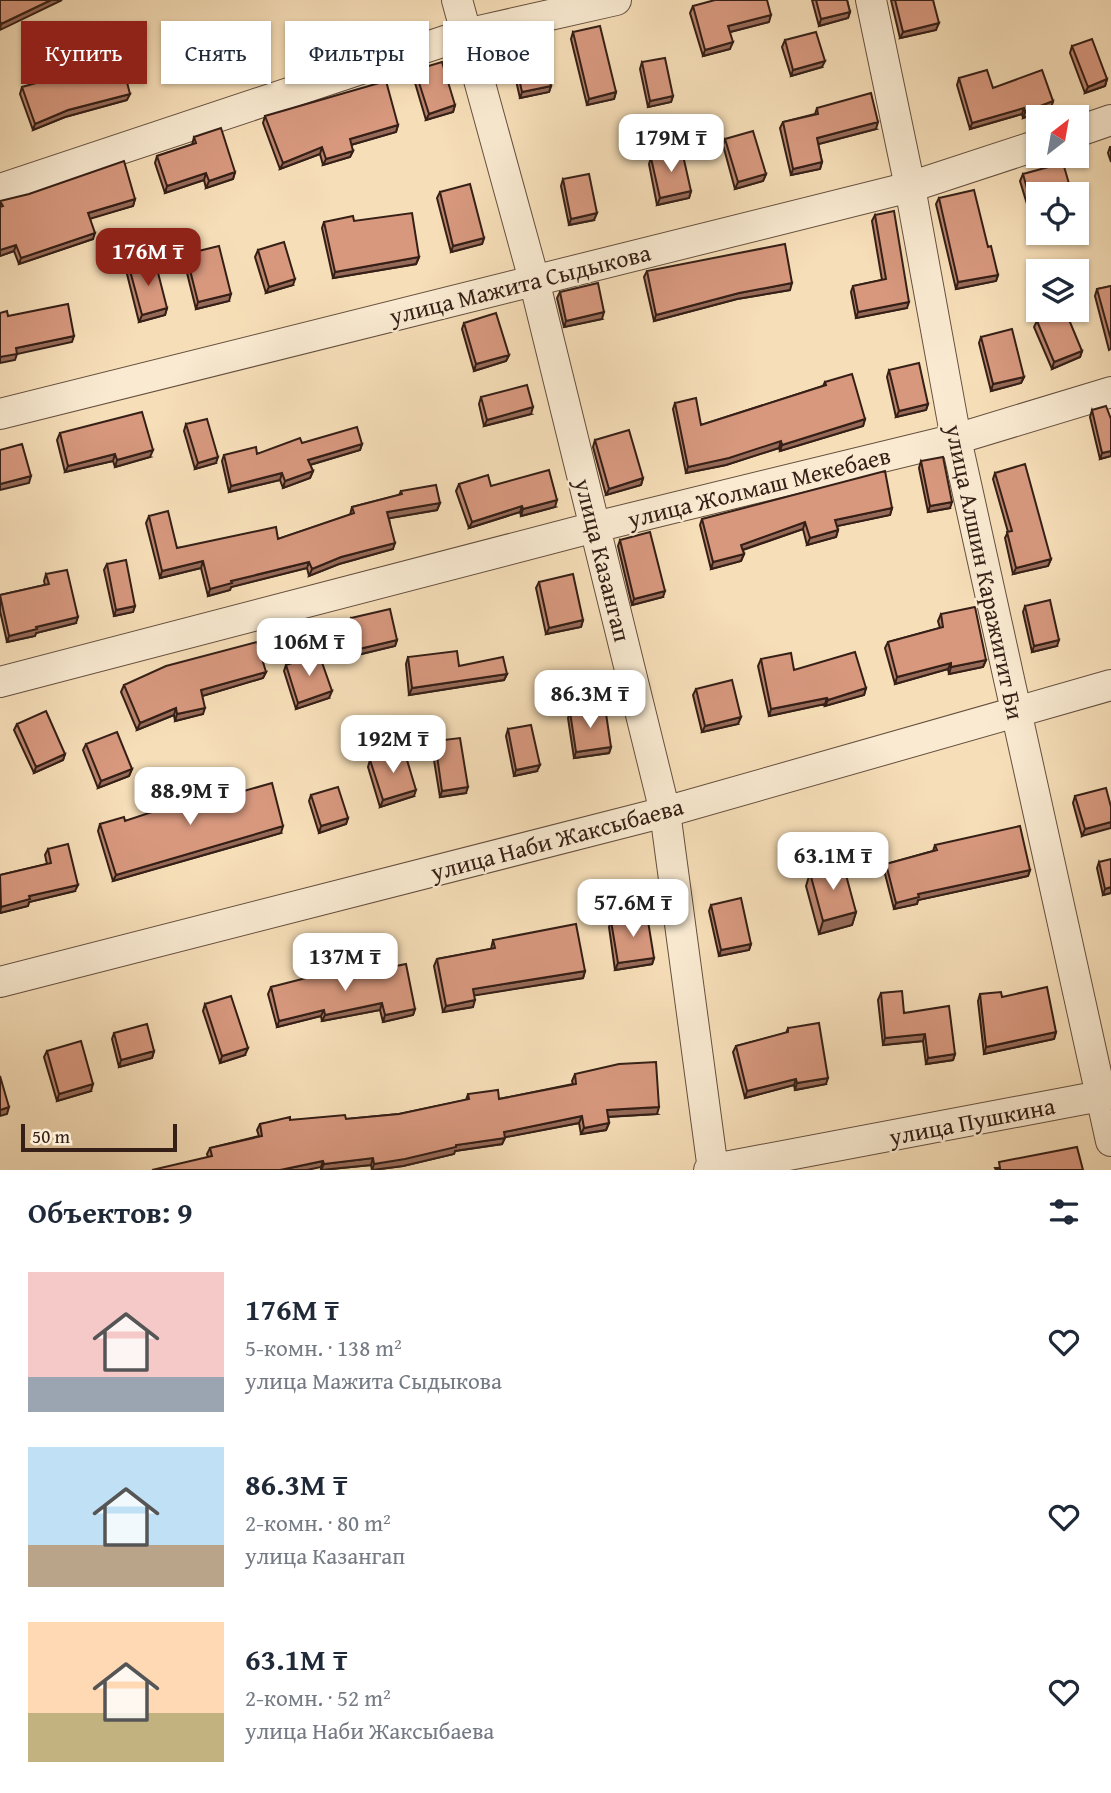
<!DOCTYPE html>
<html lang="ru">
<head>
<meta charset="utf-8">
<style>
  body { margin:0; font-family:"Gentium Book Plus",serif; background:#f6f6f7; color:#1f2937; height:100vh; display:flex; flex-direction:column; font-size:26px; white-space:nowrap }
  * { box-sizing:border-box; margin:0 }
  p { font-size:23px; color:#747a83 }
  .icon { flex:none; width:38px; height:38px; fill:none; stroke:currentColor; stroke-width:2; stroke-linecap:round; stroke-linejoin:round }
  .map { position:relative; height:1170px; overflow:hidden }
  .details { display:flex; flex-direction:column; background:#fff; flex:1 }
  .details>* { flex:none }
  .guide { position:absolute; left:21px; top:21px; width:700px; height:63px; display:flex; gap:14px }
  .needle { width:46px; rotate:31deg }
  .buttons { position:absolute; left:1026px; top:105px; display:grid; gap:14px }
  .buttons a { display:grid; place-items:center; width:63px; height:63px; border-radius:0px; background:#fff; box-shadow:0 2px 5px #0004; font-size:35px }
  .scale { position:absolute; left:21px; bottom:18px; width:156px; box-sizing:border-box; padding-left:7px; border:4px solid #351f16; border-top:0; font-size:19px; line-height:24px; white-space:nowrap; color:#351f16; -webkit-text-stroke:5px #f9ead1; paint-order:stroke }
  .price { position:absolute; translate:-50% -60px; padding:0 16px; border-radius:14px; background:#fff; color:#222; font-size:23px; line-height:46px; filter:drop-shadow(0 2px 4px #0008) }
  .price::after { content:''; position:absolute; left:50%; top:42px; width:21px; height:16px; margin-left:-10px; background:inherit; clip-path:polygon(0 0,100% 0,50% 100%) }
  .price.active { background:#8f2418; color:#fff }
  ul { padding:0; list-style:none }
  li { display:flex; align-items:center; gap:21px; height:175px; padding:0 28px }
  li span { display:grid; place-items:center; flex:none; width:196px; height:140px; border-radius:0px; color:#555 }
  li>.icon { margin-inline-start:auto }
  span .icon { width:84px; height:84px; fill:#fffc; stroke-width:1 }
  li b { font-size:30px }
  h2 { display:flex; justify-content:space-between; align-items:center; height:84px; padding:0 28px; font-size:30px }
  .tag { padding:0 24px; border-radius:0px; background:#fff; box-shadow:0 2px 5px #0004; font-size:24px; line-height:63px }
  .tag.active { background:#8f2418; color:#fff }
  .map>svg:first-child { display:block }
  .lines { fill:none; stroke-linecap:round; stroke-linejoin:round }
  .minor-casing { stroke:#654f3e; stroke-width:32 }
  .minor { stroke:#f9ead1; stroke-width:30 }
  .wall { fill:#b9836c; stroke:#351f16; stroke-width:2 }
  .shaded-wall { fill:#966a58; stroke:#351f16; stroke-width:2 }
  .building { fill:#d7987e; stroke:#351f16; stroke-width:2 }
  .labels { text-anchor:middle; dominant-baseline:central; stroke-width:5; stroke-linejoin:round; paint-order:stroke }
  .street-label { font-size:24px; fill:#351f16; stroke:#f9ead1 }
</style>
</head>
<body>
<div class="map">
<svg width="1111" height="1170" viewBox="0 0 1111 1170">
  <rect width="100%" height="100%" fill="#f6deb8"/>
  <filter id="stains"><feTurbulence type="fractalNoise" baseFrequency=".00286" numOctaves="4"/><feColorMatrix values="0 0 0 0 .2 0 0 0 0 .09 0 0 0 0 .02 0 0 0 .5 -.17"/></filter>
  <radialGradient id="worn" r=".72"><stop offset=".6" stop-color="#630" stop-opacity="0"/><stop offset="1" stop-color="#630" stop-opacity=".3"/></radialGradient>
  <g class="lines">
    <defs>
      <path id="minor" d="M457 0 534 280 665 812 713 1170
        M871 0 910 187 956 439 1111 1141
        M1076 132 1111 120
        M0 189 466 34 616 0
        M0 414 910 187 1038 145
        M0 682 595 527 956 439 1111 392
        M0 982 665 812 1111 685
        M709 1170 1111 1094"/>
    </defs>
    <use href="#minor" class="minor-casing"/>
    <use href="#minor" class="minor"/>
  </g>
  <path class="wall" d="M812 0H847L850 12 848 18 819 26Z
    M891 0H933L936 30 900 38Z
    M693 6 769 22 730 32V49L703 56 690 13Z
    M573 32 616 92 614 99 587 105 571 39Z
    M785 40 822 67 791 76 782 47Z
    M1072 46 1107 79 1105 86 1085 93 1070 53Z
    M512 47 551 86 549 92 520 98 510 54Z
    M642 62 673 96 671 102 648 107 640 69Z
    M415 70 455 105 453 112 426 120 413 76Z
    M959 78 993 88 1053 101 1051 108 1023 118 1022 114 970 129 957 85Z
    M22 87 127 100 65 117 33 130 20 94Z
    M817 108 876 129 818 144 822 162 820 169 791 175 780 128 783 122 815 114Z
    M265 116 398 125 396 132 351 145 353 151 350 157 323 165 320 154 280 169 263 123Z
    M194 137 235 172 233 179 206 188 204 180 165 193 155 163 157 156 192 145Z
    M725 139 766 174 763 181 735 189 723 145Z
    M1110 147H1111V162L1108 153Z
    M651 158 691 191 689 198 657 205 649 164Z
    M1023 174 1038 194V215L1031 217 1020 181Z
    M563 179 594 220 569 225 561 186Z
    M440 192 484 238 482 244 451 252 437 198Z
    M939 198 988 247 998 275 996 281 956 289 936 204Z
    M135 199 133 206 90 218 93 239 19 264 14 251 0 256V201Z
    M875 215 907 308 856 318 851 292 853 286 882 280 872 221Z
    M354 221 419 257 416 264 333 278 322 228 324 222Z
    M258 250 293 285 266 293 255 257Z
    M186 254 229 301 196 309 184 261Z
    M129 267 167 308 165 315 139 322 127 274Z
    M647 271 790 290 737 299 654 321 644 277Z
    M1111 286V349L1109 350 1095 296 1097 289Z
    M560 292 602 319 564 327 557 298Z
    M1037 321 1082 351 1080 357 1052 369 1034 327Z
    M464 323 509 355 506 361 474 371 462 329Z
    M981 337 1024 377 1021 383 991 391 979 343Z
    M889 370 928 404 926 410 896 417 887 377Z
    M825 382 865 419 863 426 780 451 779 448 726 465 686 473 673 409 675 403 701 425 823 386Z
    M481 397 531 414 484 426 479 404Z
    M1092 410 1111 456 1100 459 1090 417Z
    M186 424 216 463 195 469 184 431Z
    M60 433 150 457 115 467 113 461 65 472 57 440Z
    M595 440 643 478 641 485 606 495 593 447Z
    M302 443 362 444 360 450 310 465 313 471 310 478 283 488 280 480 229 492 222 461 224 455 257 454Z
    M921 461 950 508 928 512 919 468Z
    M995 473 1051 559 1048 566 1013 574 1005 538 1008 532 993 479Z
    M459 484 491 486 555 507 521 516 520 512 469 528 456 491Z
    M401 491 440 503 437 510 389 518 393 549 339 564 309 576 307 568 231 587 230 590 208 596 201 568 160 578 146 523 149 516 177 548 278 539 350 515 352 507 399 495Z
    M892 508 890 515 837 526 838 530 836 537 807 545 803 529 743 550 744 554 741 561 711 569 700 525 702 519Z
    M620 540 663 597 632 605 618 546Z
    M107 564 135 606 133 612 114 616 104 570Z
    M46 574 76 623 36 633 35 636 7 642 0 611V595L45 585 44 581Z
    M539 582 583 620 581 627 546 634 536 588Z
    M1025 606 1057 646 1032 652 1023 612Z
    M941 614 986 660 983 667 949 674 948 669 895 684 885 648 888 642 940 628 938 621Z
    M351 618 397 640 395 646 357 655 349 624Z
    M408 657 459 666 507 674 504 680 409 695 406 664Z
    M761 659 794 670 866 688 864 695 825 706V704L769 716 758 666Z
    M286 665 329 698 296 709 284 671Z
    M266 672 263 678 202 696 203 714 175 721 174 715 137 730 121 692 124 685Z
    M696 689 738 724 702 732 693 695Z
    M570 712 611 747 609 753 574 758 568 718Z
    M17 724 65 754 63 760 34 773 14 730Z
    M508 729 537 771 514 776 506 736Z
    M435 741 466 793 440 797 432 748Z
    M86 744 132 769 129 776 98 788 83 750Z
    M370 760 414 796 380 807 368 767Z
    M311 795 348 818 346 824 319 833 309 801Z
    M1075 796 1111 807 1082 836 1073 803Z
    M223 797 281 833 113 881 98 831 100 824 125 821Z
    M935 845 1030 870 1028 876 918 900 917 904 894 909 884 870 886 864 933 851Z
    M48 849 75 891 29 902 28 906 0 913V875L47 864 45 855Z
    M1099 862 1111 893 1103 895 1097 868Z
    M810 873 856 912 852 925 819 934 806 886Z
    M711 905 751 944 749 950 719 956 709 911Z
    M611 921 654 958 652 964 615 970 609 927Z
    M493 940 585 971 583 978 474 995 473 1007 443 1012 434 966 437 959 491 949Z
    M351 975 415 1009 413 1015 383 1022 380 1010 322 1021 321 1016 277 1027 268 994 271 987Z
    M881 993 955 1054 953 1060 926 1064 923 1041 883 1045 878 1000Z
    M980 994 1002 997 1056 1032 1054 1039 984 1054 978 1001Z
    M205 1004 245 1055 220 1063 203 1011Z
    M788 1028 826 1084 795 1090 794 1085 745 1098 733 1052 736 1046 786 1033Z
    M114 1033 154 1051 152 1058 119 1067 112 1039Z
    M47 1051 91 1091 57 1101 44 1057Z
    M575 1074 657 1114 608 1117 609 1123 606 1130 581 1134 579 1123 505 1137 502 1144 455 1151 454 1154 403 1166 372 1170 371 1165 321 1170V1167L208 1157 207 1154 210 1148 259 1136 257 1130 260 1124 290 1120 346 1119 399 1114 466 1100 468 1094 499 1099 573 1084 572 1081Z"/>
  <path class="shaded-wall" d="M51 0H62L0 30 1 24Z
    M850 12 848 18 819 26 821 19Z
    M771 15 769 22 726 33 728 26Z
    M939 23 936 30 900 38 903 32Z
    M733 42 730 49 703 56 705 50Z
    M825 61 822 67 791 76 793 70Z
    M1107 79 1105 86 1085 93 1088 87Z
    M551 86 549 92 520 98 522 92Z
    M616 92 614 99 587 105 589 99Z
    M130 94 127 100 65 117 33 130 35 124 68 110Z
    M673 96 671 102 648 107 650 101Z
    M1053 101 1051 108 1023 118 1025 112Z
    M455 105 453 112 426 120 429 114Z
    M1024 108 1022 114 970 129 972 123Z
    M878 122 876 129 815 145 817 138Z
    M398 125 396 132 347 146 350 139Z
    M322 147 320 154 280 169 283 163Z
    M353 151 350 157 323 165 326 159Z
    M822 162 820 169 791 175 793 169Z
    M235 172 233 179 206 188 209 181Z
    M206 173 204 180 165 193 167 186Z
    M766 174 763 181 735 189 738 182Z
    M691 191 689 198 657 205 660 198Z
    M135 199 133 206 86 220 88 213Z
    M1038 209V215L1031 217 1033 210Z
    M597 213 594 220 569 225 571 219Z
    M95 233 93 239 19 264 21 258Z
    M484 238 482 244 451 252 453 246Z
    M16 245 14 251 0 256V250Z
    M419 257 416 264 333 278 335 272Z
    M998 275 996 281 956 289 958 282Z
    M295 279 293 285 266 293 269 287Z
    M792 283 790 290 737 299 654 321 656 315 739 293Z
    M231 294 229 301 196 309 198 302Z
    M909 302 907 308 856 318 858 312Z
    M167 308 165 315 139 322 142 315Z
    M604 312 602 319 564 327 566 321Z
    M74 336 72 342 17 354 15 360 0 363V357L16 348Z
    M1082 351 1080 357 1052 369 1054 362Z
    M509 355 506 361 474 371 476 364Z
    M1024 377 1021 383 991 391 993 384Z
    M928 404 926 410 896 417 899 411Z
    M533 407 531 414 484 426 487 420Z
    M865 419 863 426 780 451 782 445Z
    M781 441 779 448 726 465 686 473 688 467Z
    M362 444 360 450 306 466 308 460Z
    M153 450 150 457 115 467 117 460Z
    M1111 451V456L1100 459 1102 453Z
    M115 454 113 461 65 472 68 466Z
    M218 457 216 463 195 469 198 463Z
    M313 471 310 478 283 488 285 481Z
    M282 473 280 480 229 492 231 486Z
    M31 476 29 483 0 490V484Z
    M643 478 641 485 606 495 609 489Z
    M557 500 555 507 521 516 523 509Z
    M952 502 950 508 928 512 930 506Z
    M440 503 437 510 385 519 387 512Z
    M522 506 520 512 469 528 472 522Z
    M892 508 890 515 833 527 835 520Z
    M805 522 803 529 739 551 741 545Z
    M838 530 836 537 807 545 810 538Z
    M395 543 393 549 339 564 309 576 312 569 341 557Z
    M744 554 741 561 711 569 713 562Z
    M1051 559 1048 566 1013 574 1016 568Z
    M203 561 201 568 160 578 162 571Z
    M309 562 307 568 231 587 230 590 208 596 210 589 231 581Z
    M665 591 663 597 632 605 634 599Z
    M135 606 133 612 114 616 116 610Z
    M78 617 76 623 36 633 35 636 7 642 9 636 36 627Z
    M583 620 581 627 546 634 549 628Z
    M397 640 395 646 357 655 359 649Z
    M1059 640 1057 646 1032 652 1034 646Z
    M986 660 983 667 949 674 951 667Z
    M951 663 948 669 895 684 897 677Z
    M266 672 263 678 199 697 201 690Z
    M507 674 504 680 409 695 412 688Z
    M866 688 864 695 825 706 828 700Z
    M332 691 329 698 296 709 298 703Z
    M827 698 825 704 769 716 771 709Z
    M176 708 174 715 137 730 140 723Z
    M205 708 203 714 175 721 177 714Z
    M741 717 738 724 702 732 705 726Z
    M611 747 609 753 574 758 576 752Z
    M65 754 63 760 34 773 36 767Z
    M540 765 537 771 514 776 516 770Z
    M132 769 129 776 98 788 101 781Z
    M468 787 466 793 440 797 442 791Z
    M416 790 414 796 380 807 383 800Z
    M348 818 346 824 319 833 321 826Z
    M1111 822V828L1082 836 1085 829Z
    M283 826 281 833 113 881 116 875Z
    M1030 870 1028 876 918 900 917 904 894 909 896 903 918 894Z
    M78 885 75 891 29 902 28 906 0 913 1 907 29 896Z
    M1111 887V893L1103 895 1105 889Z
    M856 912 852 925 819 934 823 921Z
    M751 944 749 950 719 956 721 950Z
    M654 958 652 964 615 970 618 963Z
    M585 971 583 978 471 996 473 989Z
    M475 1000 473 1007 443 1012 446 1006Z
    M382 1003 380 1010 322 1021 325 1015Z
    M415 1009 413 1015 383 1022 385 1015Z
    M324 1010 321 1016 277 1027 279 1021Z
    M1056 1032 1054 1039 984 1054 986 1047Z
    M925 1034 923 1041 883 1045 885 1038Z
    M248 1048 245 1055 220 1063 222 1056Z
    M154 1051 152 1058 119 1067 121 1060Z
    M955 1054 953 1060 926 1064 928 1058Z
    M828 1078 826 1084 795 1090 797 1083Z
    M796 1079 794 1085 745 1098 747 1091Z
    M93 1084 91 1091 57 1101 59 1094Z
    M9 1107 7 1114 0 1116V1110Z
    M659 1107 657 1114 604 1117 607 1110Z
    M582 1116 579 1123 501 1138 504 1132Z
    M609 1123 606 1130 581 1134 584 1128Z
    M505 1138 502 1144 455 1151 454 1154 403 1166 372 1170 374 1164 456 1145Z
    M373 1158 371 1165 321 1170 324 1164Z
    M323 1161 321 1167 307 1170H280Z"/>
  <path class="building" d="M0 0H51L1 24 0 21Z
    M715 0H767L771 15 728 26 733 42 705 50 693 6Z
    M816 0H847L850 12 821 19Z
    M895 0H933L939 23 903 32Z
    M600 26 616 92 589 99 573 32Z
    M816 32 825 61 793 70 785 40Z
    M1092 39 1107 79 1088 87 1072 46Z
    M541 41 551 86 522 92 512 47Z
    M665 58 673 96 650 101 642 62Z
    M121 59 130 94 68 110 35 124 22 87Z
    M442 62 455 105 429 114 415 70Z
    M987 70 993 88 1042 70 1053 101 1025 112 1024 108 972 123 959 78Z
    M386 81 398 125 350 139 353 151 326 159 322 147 283 163 265 116Z
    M871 93 878 122 817 138 822 162 793 169 783 122 818 114 817 108Z
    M221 128 235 172 209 181 206 173 167 186 157 156 196 143 194 137Z
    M753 131 766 174 738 182 725 139Z
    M682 151 691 191 660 198 651 158Z
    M124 161 135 199 88 213 95 233 21 258 16 245 0 250V207L3 206 0 201 29 194Z
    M1063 163 1072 194H1038V209L1033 210 1023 174Z
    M589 174 597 213 571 219 563 179Z
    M470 184 484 238 453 246 440 192Z
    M974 190 988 247 991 246 998 275 958 282 939 198Z
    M894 211 909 302 858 312 853 286 886 279 875 215Z
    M412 213 419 257 335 272 324 222 353 216 354 221Z
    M284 242 295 279 269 287 258 250Z
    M785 244 792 283 739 293 656 315 647 271Z
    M219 246 231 294 198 302 186 254Z
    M155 261 167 308 142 315 129 267Z
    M598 283 604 312 566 321 560 292Z
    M1111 286V340L1097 289Z
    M68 304 74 336 16 348 17 354 0 357V313L7 311 8 316Z
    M1063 310H1065L1082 351 1054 362 1037 321Z
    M496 313 509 355 476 364 464 323Z
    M1012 329 1024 377 993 384 981 337Z
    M919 363 928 404 899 411 889 370Z
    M852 374 865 419 782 445 781 441 729 458 688 467 675 403 696 398 701 425 826 385 825 382Z
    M527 385 533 407 487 420 481 397Z
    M1106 406 1111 419V451L1102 453 1092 410Z
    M142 412 153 450 117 460 115 454 68 466 60 433Z
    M207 419 218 457 198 463 186 424Z
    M357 427 362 444 308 460 313 471 285 481 282 473 231 486 224 455 256 447 257 454 300 438 302 443Z
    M629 430 643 478 609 489 595 440Z
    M22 444 31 476 0 484V450Z
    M943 457 952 502 930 506 921 461Z
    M1025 464 1051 559 1016 568 1007 532 1012 531 995 473Z
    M549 470 557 500 523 509 522 506 472 522 459 484 488 475 491 486Z
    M885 471 892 508 835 520 838 530 810 538 805 522 741 545 744 554 713 562 702 519Z
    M436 485 440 503 387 512 395 543 341 557 312 569 309 562 231 581 232 583 210 589 203 561 162 571 149 516 168 511 177 548 276 527 278 539 354 513 352 507 402 494 401 491Z
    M650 532 665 591 634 599 620 540Z
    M126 560 135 606 116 610 107 564Z
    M67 570 78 617 36 627 37 629 9 636 0 595 49 584 46 574Z
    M573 574 583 620 549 628 539 582Z
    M1050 600 1059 640 1034 646 1025 606Z
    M975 607 986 660 951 667V663L897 677 888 642 943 627 941 614Z
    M390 609 397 640 359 649 351 618Z
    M257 642 266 672 201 690 205 708 177 714 176 708 140 723 124 685 166 666Z
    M457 651 459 666 503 657 507 674 412 688 408 657Z
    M855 652 866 688 828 700 827 698 771 709 761 659 791 653 794 670Z
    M319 654 332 691 298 703 286 665Z
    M732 680 741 717 705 726 696 689Z
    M605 707 611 747 576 752 570 712Z
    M46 711 65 754 36 767 17 724Z
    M531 725 540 765 516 770 508 729Z
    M117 732 132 769 101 781 86 744Z
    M460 738 468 787 442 791 435 741Z
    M404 750 416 790 383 800 370 760Z
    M272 783 283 826 116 875 100 824 124 817 125 821 221 789 223 797Z
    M338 787 348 818 321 826 311 795Z
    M1106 788 1111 807V822L1085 829 1075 796Z
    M1020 826 1030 870 918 894 919 897 896 903 886 864 937 850 935 845Z
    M68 844 78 885 29 896 30 899 1 907 0 875 51 863 48 849Z
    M1111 859V887L1105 889 1099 862Z
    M843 864 856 912 823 921 810 873Z
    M741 898 751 944 721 950 711 905Z
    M647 915 654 958 618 963 611 921Z
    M576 924 585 971 473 989 475 1000 446 1006 437 959 495 948 493 940Z
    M406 964 415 1009 385 1015 382 1003 325 1015 324 1010 279 1021 271 987 349 967 351 975Z
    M1047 987 1056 1032 986 1047 980 994 1001 992 1002 997Z
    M902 991 904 1013 949 1006 955 1054 928 1058 925 1034 885 1038 881 993Z
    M231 996 248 1048 222 1056 205 1004Z
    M819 1023 828 1078 797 1083 796 1079 747 1091 736 1046 788 1032V1028Z
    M147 1024 154 1051 121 1060 114 1033Z
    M81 1041 93 1084 59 1094 47 1051Z
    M656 1062 659 1107 607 1110 609 1123 584 1128 582 1116 504 1132 505 1138 456 1145V1147L405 1159 374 1164 373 1158 324 1164 323 1161 280 1170H152L212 1156 210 1148 262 1136 260 1124 290 1117V1120L345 1115 346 1119 399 1114 469 1099 468 1094 498 1090 499 1099 576 1084 575 1074 619 1064Z
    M0 1076 9 1107 0 1110Z
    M1077 1147 1083 1170H996L995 1168H1000L999 1162Z"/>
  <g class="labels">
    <g class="street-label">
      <text transform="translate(520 284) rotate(-14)">улица Мажита Сыдыкова</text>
      <text transform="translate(759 487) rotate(-14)">улица Жолмаш Мекебаев</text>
      <text transform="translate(603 560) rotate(76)">улица Казангап</text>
      <text transform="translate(985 572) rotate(78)">улица Алшин Каражигит Би</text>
      <text transform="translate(557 839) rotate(-15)">улица Наби Жаксыбаева</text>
      <text transform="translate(972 1121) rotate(-11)">улица Пушкина</text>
    </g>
  </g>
  <rect width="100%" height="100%" filter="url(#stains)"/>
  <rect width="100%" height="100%" fill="url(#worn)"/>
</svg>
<div class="buttons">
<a><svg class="needle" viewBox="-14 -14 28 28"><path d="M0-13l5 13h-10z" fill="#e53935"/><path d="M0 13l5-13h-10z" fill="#747a83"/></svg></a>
<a><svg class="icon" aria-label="locate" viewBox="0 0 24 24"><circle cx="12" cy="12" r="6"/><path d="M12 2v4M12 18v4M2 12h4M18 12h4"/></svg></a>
<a><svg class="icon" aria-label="layers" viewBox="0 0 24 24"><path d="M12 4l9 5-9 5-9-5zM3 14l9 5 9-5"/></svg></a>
</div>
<div class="scale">50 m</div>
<b class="price" style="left:671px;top:174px">179M ₸</b>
<b class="price active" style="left:148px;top:288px">176M ₸</b>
<b class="price" style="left:309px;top:678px">106M ₸</b>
<b class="price" style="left:590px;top:730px">86.3M ₸</b>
<b class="price" style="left:393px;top:775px">192M ₸</b>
<b class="price" style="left:190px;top:827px">88.9M ₸</b>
<b class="price" style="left:833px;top:892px">63.1M ₸</b>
<b class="price" style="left:633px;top:939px">57.6M ₸</b>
<b class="price" style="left:345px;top:993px">137M ₸</b>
<div class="guide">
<a class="tag active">Купить</a>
<a class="tag">Снять</a>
<a class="tag">Фильтры</a>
<a class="tag">Новое</a>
</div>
</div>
<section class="details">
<h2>Объектов: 9<svg class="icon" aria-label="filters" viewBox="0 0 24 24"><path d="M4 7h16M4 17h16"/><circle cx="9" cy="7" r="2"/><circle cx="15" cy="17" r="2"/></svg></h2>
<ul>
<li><span style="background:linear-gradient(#f6c9c9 75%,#9aa5b1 0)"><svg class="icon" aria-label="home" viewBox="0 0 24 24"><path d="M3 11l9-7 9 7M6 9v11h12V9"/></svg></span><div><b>176M ₸</b><p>5-комн. · 138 m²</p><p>улица Мажита Сыдыкова</p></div><svg class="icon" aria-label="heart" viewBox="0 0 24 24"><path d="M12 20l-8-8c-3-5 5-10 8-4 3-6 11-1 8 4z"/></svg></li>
<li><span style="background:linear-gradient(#bfe0f5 70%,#b9a48a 0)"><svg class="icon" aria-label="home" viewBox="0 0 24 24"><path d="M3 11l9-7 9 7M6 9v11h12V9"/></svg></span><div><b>86.3M ₸</b><p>2-комн. · 80 m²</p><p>улица Казангап</p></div><svg class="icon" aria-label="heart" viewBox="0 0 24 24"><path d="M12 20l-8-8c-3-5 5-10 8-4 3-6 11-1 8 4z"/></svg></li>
<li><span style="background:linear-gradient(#ffd9b3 65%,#c2b280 0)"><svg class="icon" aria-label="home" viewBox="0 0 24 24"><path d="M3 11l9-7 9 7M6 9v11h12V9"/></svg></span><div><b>63.1M ₸</b><p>2-комн. · 52 m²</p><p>улица Наби Жаксыбаева</p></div><svg class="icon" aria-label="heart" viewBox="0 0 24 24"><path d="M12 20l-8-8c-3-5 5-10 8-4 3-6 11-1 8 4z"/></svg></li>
</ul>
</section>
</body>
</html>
